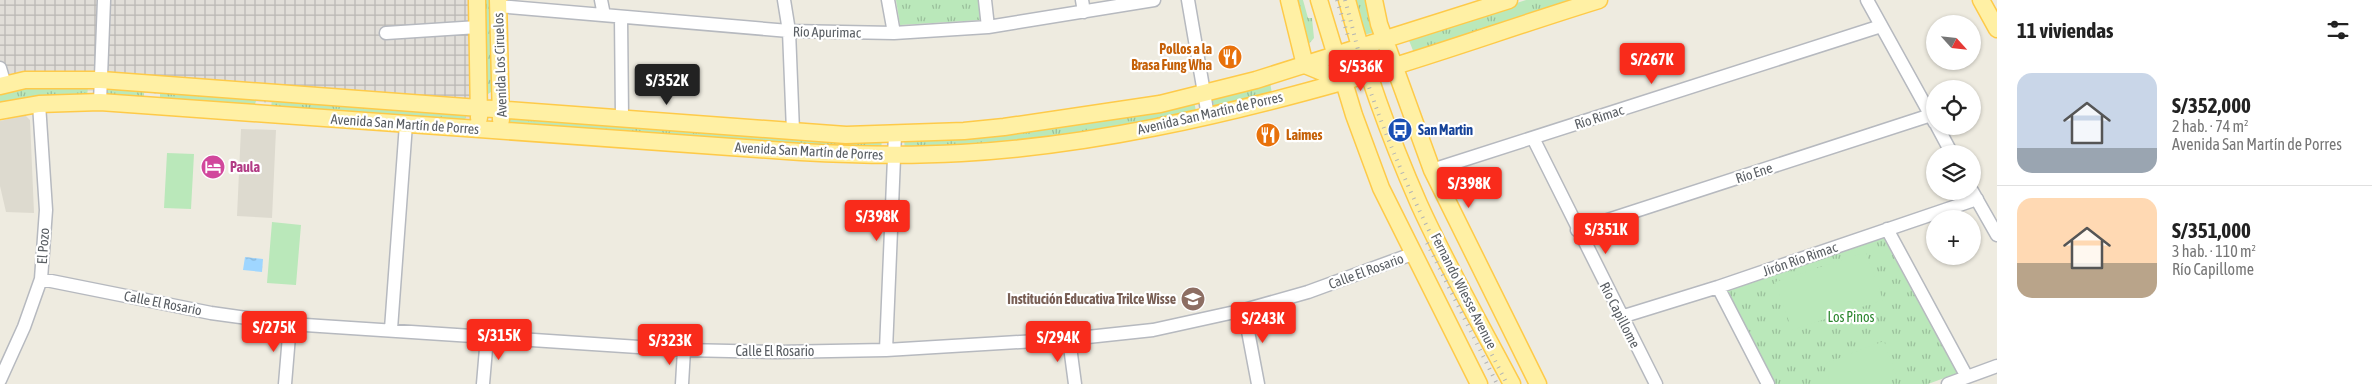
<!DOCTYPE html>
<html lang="es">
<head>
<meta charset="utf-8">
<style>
  body { margin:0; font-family:"Asap Condensed",sans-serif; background:#f2f2f2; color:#222; height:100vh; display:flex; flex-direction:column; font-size:19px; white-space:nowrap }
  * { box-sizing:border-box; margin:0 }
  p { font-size:16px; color:#767676 }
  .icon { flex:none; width:28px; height:28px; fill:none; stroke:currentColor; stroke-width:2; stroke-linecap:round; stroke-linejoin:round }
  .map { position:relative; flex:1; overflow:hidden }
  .panel { display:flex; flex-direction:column; background:#fff; width:375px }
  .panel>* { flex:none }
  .needle { width:32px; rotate:117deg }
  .buttons { position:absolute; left:1926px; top:15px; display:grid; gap:10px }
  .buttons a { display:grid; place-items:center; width:55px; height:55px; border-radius:50%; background:#fff; box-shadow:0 1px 4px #0004; font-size:25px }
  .price { position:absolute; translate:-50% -42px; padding:0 11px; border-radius:5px; background:#f92b1b; color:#fff; font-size:16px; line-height:32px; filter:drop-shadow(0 1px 2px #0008) }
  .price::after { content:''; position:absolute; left:50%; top:30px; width:15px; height:11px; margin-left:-8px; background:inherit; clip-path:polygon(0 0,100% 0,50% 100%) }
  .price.on { background:#222; color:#fff }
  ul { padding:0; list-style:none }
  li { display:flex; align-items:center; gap:15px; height:125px; padding:0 20px }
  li+li { border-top:1px solid #e0e0e0 }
  li span { display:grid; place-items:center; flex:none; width:140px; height:100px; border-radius:15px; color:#555 }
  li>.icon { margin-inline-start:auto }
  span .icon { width:60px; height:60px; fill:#fffc; stroke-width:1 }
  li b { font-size:21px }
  h2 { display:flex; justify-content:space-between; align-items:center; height:60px; padding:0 20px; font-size:21px }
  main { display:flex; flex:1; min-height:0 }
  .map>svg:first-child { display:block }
  .industrial { fill:url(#industrial-grid) }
  .education { fill:#dddacf }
  .grass { fill:url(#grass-tufts) }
  .pitch { fill:#bae8ba }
  .water { fill:url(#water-ripples) }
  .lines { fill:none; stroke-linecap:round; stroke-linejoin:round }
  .minor-casing { stroke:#b6b9bf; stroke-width:15 }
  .major-casing { stroke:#feca49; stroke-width:19 }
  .minor { stroke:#fff; stroke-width:12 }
  .major { stroke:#fff0a4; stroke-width:16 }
  .rail { stroke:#b3b4b4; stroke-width:4; stroke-dasharray:1 6; stroke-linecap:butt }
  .labels { text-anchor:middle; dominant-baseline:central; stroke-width:4.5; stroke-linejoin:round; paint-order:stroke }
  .street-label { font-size:14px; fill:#595e63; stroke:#fff }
  .food-label { font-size:14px; font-weight:bold; fill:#c56008; stroke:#fff; text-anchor:end }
  .transit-label { font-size:14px; font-weight:bold; fill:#164399; stroke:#fff; text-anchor:start }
  .hotel-label { font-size:14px; font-weight:bold; fill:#b23c85; stroke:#fff; text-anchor:start }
  .education-label { font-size:14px; font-weight:bold; fill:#785e54; stroke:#fff; text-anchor:end }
  .park-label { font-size:14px; fill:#2d8730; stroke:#fff }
</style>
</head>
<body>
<main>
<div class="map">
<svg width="1997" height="384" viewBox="0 0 1997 384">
  <defs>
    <pattern id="industrial-grid" width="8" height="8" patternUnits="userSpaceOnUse" patternTransform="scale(1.25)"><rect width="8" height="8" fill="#e1ded8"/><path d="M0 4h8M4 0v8" fill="none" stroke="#b9b7b3"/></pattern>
    <pattern id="grass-tufts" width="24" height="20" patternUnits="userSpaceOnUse" patternTransform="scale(1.25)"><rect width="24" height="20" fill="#bae8ba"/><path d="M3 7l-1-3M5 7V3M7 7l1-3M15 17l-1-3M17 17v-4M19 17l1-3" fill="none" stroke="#9abf9b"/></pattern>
    <pattern id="water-ripples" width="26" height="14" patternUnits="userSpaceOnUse" patternTransform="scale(1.25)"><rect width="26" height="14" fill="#9fd6ff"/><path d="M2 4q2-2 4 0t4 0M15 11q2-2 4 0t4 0" fill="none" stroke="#85b1d2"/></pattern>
  </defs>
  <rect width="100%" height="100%" fill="#eeebe0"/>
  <path class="industrial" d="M0 0H486L487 120 124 91H27L0 99Z"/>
  <path class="education" d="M25 115 30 120 34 213 6 212 0 186V121Z
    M241 129 276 130 272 218 237 216Z"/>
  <path class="grass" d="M482 0H494V90L488 94 483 92Z
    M896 0H978L981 20 900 25Z
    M1295 0H1303L1308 18H1312L1314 38 1308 45Z
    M1355 0H1367L1375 32 1364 35Z
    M1526 0H1579L1414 53 1408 38Z
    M1270 83 1272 93 1214 106 1211 96Z
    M105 86 145 89 143 98 105 97Z
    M88 87 87 97 0 104V92L27 88Z
    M160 92 253 96 256 100 255 105 160 100Z
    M272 99 464 112 466 117 464 122 271 108Z
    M1194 101 1196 111 1100 131 1029 142 905 151 904 139Z
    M510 118 882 139 881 150 509 123Z
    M1883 237 1958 373 1928 384H1774L1726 291Z"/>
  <path class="pitch" d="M167 153 194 154 191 209 164 208Z
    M272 222 301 225 296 285 267 283Z
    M1866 252 1883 300 1792 330 1775 282Z
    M1884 341 1896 375 1873 384H1831L1824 364Z"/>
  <path class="water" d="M245 257 263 259 262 272 243 270Z"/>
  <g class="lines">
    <defs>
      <path id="minor" d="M601 0 604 15
        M784 0 789 31 793 131
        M888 0 894 33
        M985 0 988 27
        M1082 0 1084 12
        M1188 0 1208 116
        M1867 0 1935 123
        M498 6 789 31 894 33 988 27 1154 0
        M621 17 622 118
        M386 33 478 27
        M0 68 5 85
        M100 102 104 0
        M1937 126 1952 154
        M1533 138 1656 384
        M1432 170 1881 26
        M1972 191 1997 235
        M1887 229 1967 377
        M1577 230 1931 115
        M41 279 211 313 290 324 684 350 776 352 886 350 1069 339 1153 330 1244 310 1308 292 1412 254
        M1718 287 1768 384
        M1244 310 1258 384
        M1621 317 1718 287 1977 199
        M391 329 406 124
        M1069 339 1075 384
        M886 350 895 134
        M0 380 24 327 41 279 46 210 39 104
        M285 384 290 324
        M483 384 487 337
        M682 384 684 350
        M1948 384 1997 366"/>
      <path id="major" d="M477 0 479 118
        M498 0 501 120
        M1289 0 1305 65 1344 81
        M1319 0 1354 115 1381 188 1479 384
        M1347 0C1365 70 1390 138 1419 204 1447 266 1481 325 1512 384
        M1374 0 1379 24 1432 170 1538 384
        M1981 0 1997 29
        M0 86 25 80H101L846 135 964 131 1004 127 1160 104 1256 80 1509 0
        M0 111 39 104 100 102 801 152C854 155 908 156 961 153 1090 146 1221 116 1345 81 1430 57 1514 26 1599 0"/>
    </defs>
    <use href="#minor" class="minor-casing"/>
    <use href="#major" class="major-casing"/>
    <use href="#minor" class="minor"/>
    <use href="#major" class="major"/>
    <path class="rail" d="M1337 0 1348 36
      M1345 0C1353 28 1359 57 1368 84 1403 189 1457 286 1507 384
      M1427 243 1497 384"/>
  </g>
  <defs>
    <symbol id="restaurant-disc" viewBox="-11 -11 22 22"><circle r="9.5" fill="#e8710a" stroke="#fff"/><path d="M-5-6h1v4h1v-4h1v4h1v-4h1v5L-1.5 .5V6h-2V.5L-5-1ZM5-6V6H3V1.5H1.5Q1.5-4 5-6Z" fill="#fff"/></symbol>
    <symbol id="bus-disc" viewBox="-11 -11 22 22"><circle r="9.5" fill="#1a4fb4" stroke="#fff"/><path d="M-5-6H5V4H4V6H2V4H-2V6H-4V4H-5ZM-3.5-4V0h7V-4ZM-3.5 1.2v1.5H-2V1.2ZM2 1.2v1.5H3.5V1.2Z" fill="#fff"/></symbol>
    <symbol id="hotel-disc" viewBox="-11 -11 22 22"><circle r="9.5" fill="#d1479c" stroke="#fff"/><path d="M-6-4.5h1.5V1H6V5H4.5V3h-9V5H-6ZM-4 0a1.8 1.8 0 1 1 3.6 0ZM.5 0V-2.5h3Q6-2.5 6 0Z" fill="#fff"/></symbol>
    <symbol id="school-disc" viewBox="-11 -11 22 22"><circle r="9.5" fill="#8d6e63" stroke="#fff"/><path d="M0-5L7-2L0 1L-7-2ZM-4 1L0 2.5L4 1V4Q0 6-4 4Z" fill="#fff"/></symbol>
  </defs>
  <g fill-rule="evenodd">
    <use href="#restaurant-disc" x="1216" y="43" width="28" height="28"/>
    <use href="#bus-disc" x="1386" y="116" width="28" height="28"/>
    <use href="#restaurant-disc" x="1254" y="121" width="28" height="28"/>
    <use href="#hotel-disc" x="199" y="153" width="28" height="28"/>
    <use href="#school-disc" x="1179" y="285" width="28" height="28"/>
  </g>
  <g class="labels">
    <g class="street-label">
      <text transform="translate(827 32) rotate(1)">Río Apurimac</text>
      <text transform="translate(500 65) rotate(-92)">Avenida Los Ciruelos</text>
      <text transform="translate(1210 113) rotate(-13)">Avenida San Martín de Porres</text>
      <text transform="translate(1599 117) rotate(-18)">Río Rimac</text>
      <text transform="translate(405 124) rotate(4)">Avenida San Martín de Porres</text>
      <text transform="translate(809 151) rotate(3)">Avenida San Martín de Porres</text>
      <text transform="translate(1754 173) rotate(-18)">Río Ene</text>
      <text transform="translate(43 246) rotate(-86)">El Pozo</text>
      <text transform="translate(1800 259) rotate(-19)">Jirón Río Rimac</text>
      <text transform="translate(1366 271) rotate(-20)">Calle El Rosario</text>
      <text transform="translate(1464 291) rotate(63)">Fernando Wiesse Avenue</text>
      <text transform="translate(163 303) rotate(11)">Calle El Rosario</text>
      <text transform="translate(1620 315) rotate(63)">Río Capillome</text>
      <text x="775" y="351">Calle El Rosario</text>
    </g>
    <g class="food-label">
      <text x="1212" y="49">Pollos a la<tspan x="1212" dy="16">Brasa Fung Wha</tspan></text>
      <text x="1286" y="135" text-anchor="start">Laimes</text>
    </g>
    <g class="transit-label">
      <text x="1418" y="130">San Martin</text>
    </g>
    <g class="hotel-label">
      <text x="230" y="167">Paula</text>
    </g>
    <g class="education-label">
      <text x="1176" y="299">Institución Educativa Trilce Wisse</text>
    </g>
    <g class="park-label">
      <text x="1851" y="317">Los Pinos</text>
    </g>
  </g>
</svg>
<div class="buttons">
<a><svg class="needle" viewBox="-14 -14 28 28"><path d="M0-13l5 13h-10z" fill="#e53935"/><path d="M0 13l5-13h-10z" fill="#767676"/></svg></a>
<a><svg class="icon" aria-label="locate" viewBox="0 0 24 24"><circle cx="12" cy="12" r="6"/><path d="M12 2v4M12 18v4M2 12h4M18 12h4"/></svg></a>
<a><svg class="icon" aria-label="layers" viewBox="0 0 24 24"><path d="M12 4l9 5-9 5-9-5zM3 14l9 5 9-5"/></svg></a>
<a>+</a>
</div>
<b class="price" style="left:1652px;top:85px">S/267K</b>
<b class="price" style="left:1361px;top:92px">S/536K</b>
<b class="price on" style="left:667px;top:106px">S/352K</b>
<b class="price" style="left:1469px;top:209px">S/398K</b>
<b class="price" style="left:877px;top:242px">S/398K</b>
<b class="price" style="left:1606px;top:255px">S/351K</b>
<b class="price" style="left:1263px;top:344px">S/243K</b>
<b class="price" style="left:274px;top:353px">S/275K</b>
<b class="price" style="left:499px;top:361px">S/315K</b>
<b class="price" style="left:1058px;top:363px">S/294K</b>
<b class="price" style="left:670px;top:366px">S/323K</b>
</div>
<section class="panel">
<h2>11 viviendas<svg class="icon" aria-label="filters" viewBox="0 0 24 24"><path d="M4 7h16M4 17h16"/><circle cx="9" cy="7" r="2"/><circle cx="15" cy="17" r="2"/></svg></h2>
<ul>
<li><span style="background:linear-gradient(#c9d6e8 75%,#9aa5b1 0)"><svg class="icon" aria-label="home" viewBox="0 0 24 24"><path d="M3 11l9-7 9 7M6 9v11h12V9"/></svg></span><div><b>S/352,000</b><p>2 hab. · 74 m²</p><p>Avenida San Martín de Porres</p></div></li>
<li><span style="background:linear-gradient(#ffd9b3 65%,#b9a48a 0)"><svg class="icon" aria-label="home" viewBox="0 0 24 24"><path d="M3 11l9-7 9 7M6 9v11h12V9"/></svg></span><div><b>S/351,000</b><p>3 hab. · 110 m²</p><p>Río Capillome</p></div></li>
</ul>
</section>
</main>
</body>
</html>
